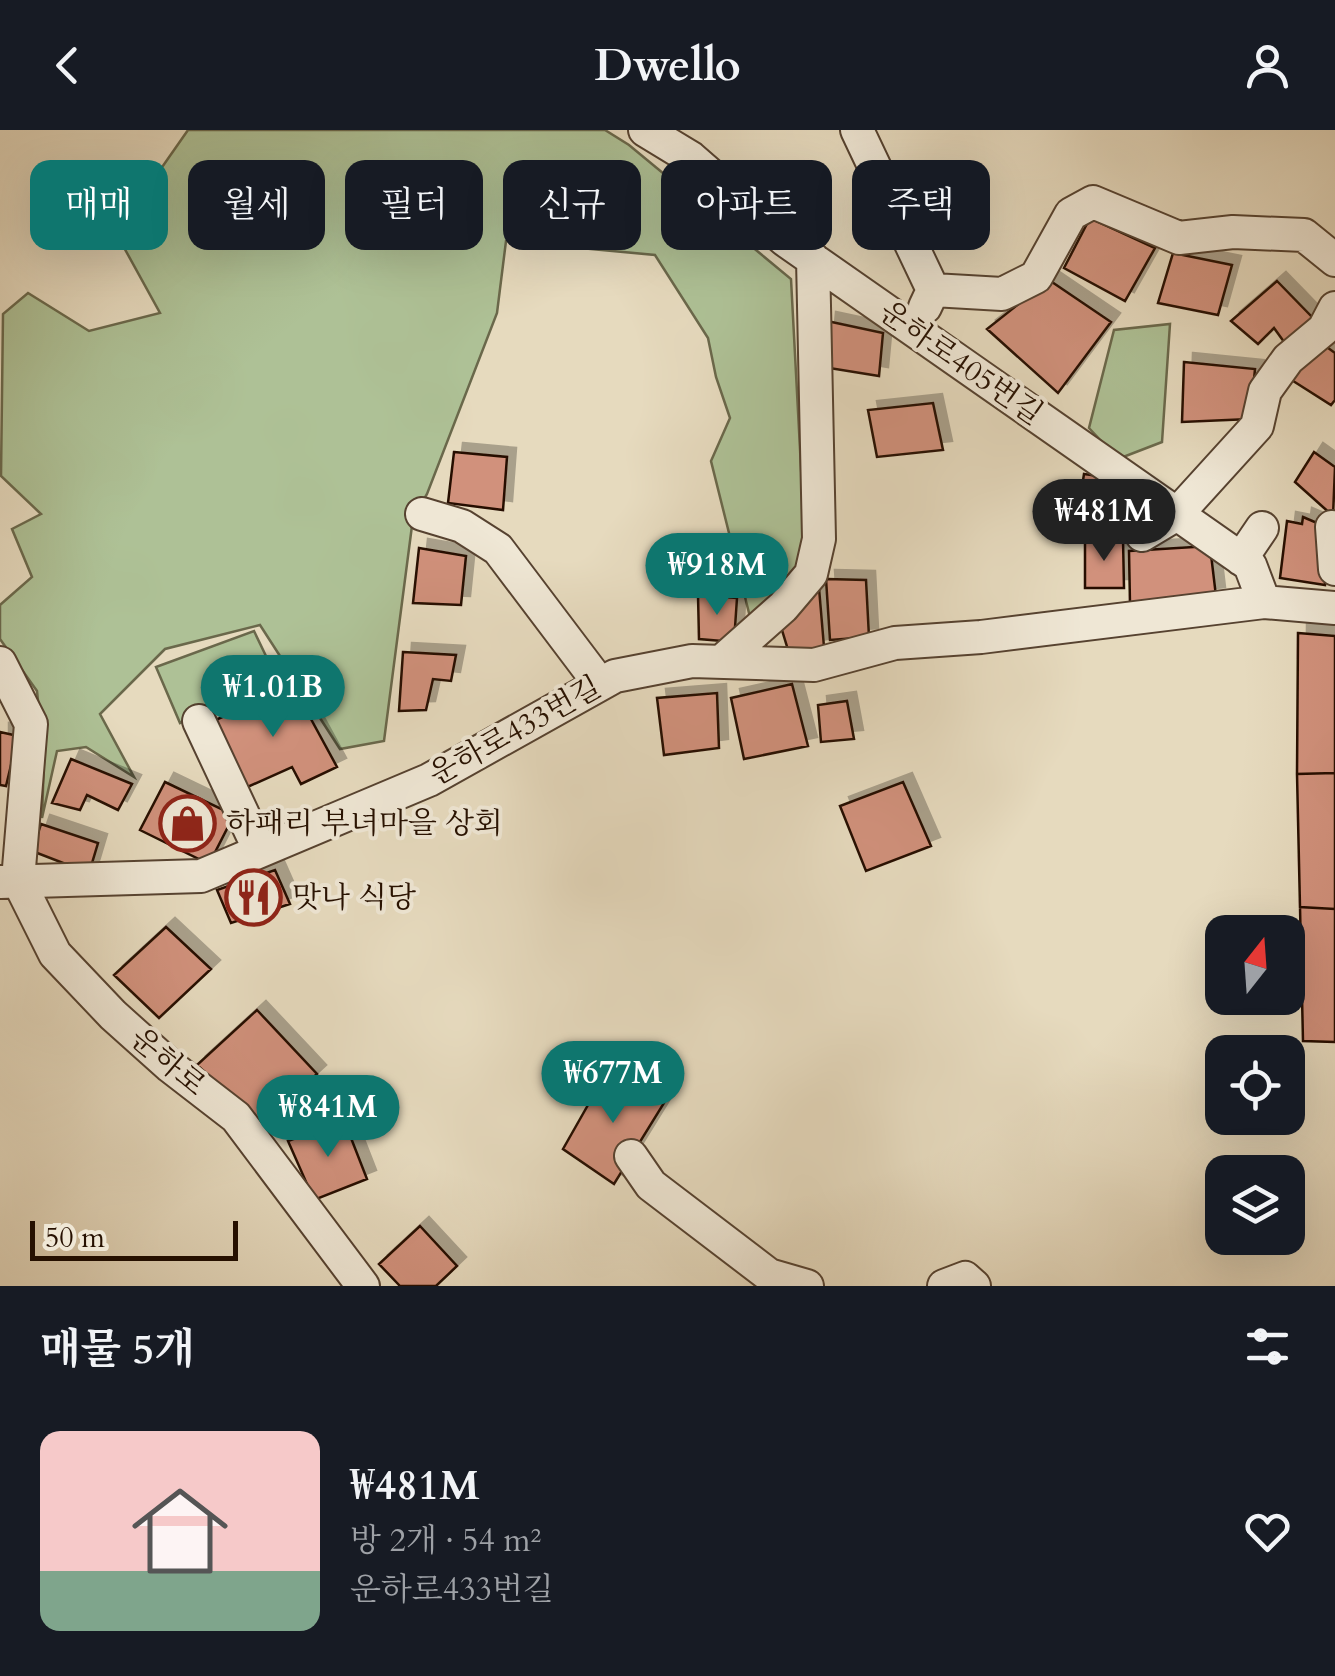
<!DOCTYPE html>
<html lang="ko">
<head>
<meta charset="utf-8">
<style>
  body { margin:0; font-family:Cardo,"Noto Serif KR",serif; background:#20242c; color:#f1f3f6; height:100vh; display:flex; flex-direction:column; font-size:38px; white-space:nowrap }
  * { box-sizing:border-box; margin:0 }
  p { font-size:32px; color:#9ea1a6 }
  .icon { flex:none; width:55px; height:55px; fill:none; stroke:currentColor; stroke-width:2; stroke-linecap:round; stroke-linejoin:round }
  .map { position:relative; height:1156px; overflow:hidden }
  .drawer { display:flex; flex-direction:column; background:#171b24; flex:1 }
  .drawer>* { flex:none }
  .top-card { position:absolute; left:30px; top:30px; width:1275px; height:90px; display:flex; gap:20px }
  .needle { width:65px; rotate:17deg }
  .buttons { position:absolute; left:1205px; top:785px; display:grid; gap:20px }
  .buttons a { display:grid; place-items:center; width:100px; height:100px; border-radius:20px; background:#171b24; box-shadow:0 10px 40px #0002; font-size:50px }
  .scale { position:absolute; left:30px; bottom:25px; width:208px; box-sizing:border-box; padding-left:10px; border:5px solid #261000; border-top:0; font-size:28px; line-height:35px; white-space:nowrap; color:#261000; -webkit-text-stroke:8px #efe7d5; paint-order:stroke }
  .price { position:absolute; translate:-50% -85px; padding:0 22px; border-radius:35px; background:#0f766e; color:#fff; font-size:32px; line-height:65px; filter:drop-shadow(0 2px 5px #0008) }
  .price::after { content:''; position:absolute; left:50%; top:60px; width:30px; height:22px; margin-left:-15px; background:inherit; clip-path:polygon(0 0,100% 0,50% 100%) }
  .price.current { background:#222; color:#fff }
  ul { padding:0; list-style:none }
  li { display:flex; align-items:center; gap:30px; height:250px; padding:0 40px }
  li span { display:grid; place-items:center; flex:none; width:280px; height:200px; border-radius:20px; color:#555 }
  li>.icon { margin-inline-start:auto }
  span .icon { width:120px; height:120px; fill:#fffc; stroke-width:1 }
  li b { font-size:42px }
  h2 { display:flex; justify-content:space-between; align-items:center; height:120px; padding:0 40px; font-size:42px }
  .chip { padding:0 35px; border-radius:20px; background:#171b24; box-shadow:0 10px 40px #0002; font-size:35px; line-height:90px }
  .chip.current { background:#0f766e; color:#fff }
  header { display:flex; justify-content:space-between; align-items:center; height:130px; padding:0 40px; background:#171b24; font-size:45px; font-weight:700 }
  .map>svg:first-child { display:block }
  .green { fill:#aec196; stroke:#6a684b; stroke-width:2.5 }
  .building { fill:#d1917b; stroke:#261000; stroke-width:2.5; filter:url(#shadow) }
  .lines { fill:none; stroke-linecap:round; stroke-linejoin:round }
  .minor-casing { stroke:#564230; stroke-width:36 }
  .minor { stroke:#efe7d5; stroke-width:32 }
  .labels { text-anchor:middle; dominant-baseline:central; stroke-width:8; stroke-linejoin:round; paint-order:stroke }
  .street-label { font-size:30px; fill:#261000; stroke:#efe7d5 }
  .poi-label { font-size:30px; fill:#261000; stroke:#efe7d5; text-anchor:start }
</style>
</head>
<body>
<header><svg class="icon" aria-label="back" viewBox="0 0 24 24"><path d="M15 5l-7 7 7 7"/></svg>Dwello<svg class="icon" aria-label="person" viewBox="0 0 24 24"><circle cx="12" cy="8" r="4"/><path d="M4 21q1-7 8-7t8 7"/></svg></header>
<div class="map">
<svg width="1335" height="1156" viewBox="0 0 1335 1156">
  <defs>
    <filter id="shadow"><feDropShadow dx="9" dy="-9" stdDeviation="0" flood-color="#0004"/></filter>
  </defs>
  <rect width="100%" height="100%" fill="#e6dabe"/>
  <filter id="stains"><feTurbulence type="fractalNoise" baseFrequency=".002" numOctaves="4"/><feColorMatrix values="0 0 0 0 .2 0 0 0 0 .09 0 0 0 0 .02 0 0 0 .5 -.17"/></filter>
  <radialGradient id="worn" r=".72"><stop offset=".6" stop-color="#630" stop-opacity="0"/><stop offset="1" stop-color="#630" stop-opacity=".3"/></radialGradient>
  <path class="green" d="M188 0H605L629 15 791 149 805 413 802 439 750 487 711 331 730 288 716 247 708 208 655 125 506 111 497 183 427 364 413 388 384 611 340 619 260 495 165 519 100 584 134 647 86 617 57 621 42 688 44 629 37 561 0 509V475L32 447 12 399 41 384 1 346 3 184 28 163 89 201 160 183 116 103Z
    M1170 194 1162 312 1118 329 1089 298 1114 200Z
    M254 501 278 551 180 593 156 537Z"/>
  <path class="building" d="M1090 88 1155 118 1125 171 1064 138Z
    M1173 123 1232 135 1218 185 1158 173Z
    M1049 150 1111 192 1058 263 987 199Z
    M1277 151 1312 187 1287 216 1274 198 1258 214 1231 191Z
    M827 191 883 203 879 246 823 237Z
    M1320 212 1335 223V270L1331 275 1290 249Z
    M1184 232 1255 239 1250 289 1182 292Z
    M933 273 943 320 877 327 868 280Z
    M454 322 507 327 503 380 448 373Z
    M1314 322 1335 337 1333 386 1295 352Z
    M1084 344 1105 347 1124 369 1080 370Z
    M1303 387 1329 398 1325 455 1280 448 1287 391 1302 394Z
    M1085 409H1123L1124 458H1085Z
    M1210 416 1216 466 1130 474 1129 421Z
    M419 418 466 426 461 475 413 473Z
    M826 449 866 450 869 507 830 510Z
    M819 458 824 517 789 523 778 487Z
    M698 465 737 468 734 512 699 509Z
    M1298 503 1335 506V643L1297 644Z
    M403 522 456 525 451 551 433 549 426 580 399 581Z
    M792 554 808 616 744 629 731 568Z
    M293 556 337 637 301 654 292 637 243 659 211 592Z
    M717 563 719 618 664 625 657 568Z
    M847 571 854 609 821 612 818 575Z
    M0 602 18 606 6 656 0 655Z
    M71 629 132 654 118 680 87 665 80 680 52 673Z
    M1335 643V779L1300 777 1297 644Z
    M165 652 234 685 209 734 140 700Z
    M903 652 931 716 866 741 840 676Z
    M41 694 98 713 89 743 32 721Z
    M275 740 290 774 231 793 217 760Z
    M1300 777 1335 779V912L1303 911Z
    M166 797 211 839 159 888 114 845Z
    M257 880 317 944 261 995 197 935Z
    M609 938 664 973 614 1054 563 1019Z
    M344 990 367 1049 314 1070 288 1011Z
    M420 1096 457 1136 436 1156H400L379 1134Z"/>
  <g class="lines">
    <defs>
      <path id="minor" d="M645 0 691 28 785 110 1250 435 1264 472
        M857 0 933 160 925 177
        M933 160 1002 164 1036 147 1071 84 1093 72 1179 108 1233 102 1304 105 1335 130
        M422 384 462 396 498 419 600 554
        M1332 397 1335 439
        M1142 405 1177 384 1257 296 1265 261 1288 229 1324 199 1335 178
        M1241 429 1262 398
        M721 532 783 477 811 444 819 409 813 129
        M0 533 31 594 18 750 55 824 113 885 170 936 236 987 363 1156
        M199 591 260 721
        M0 752 201 746 429 650 615 546 692 531 814 535 895 513 981 507 1264 472 1335 478
        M631 1026 651 1055 769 1145 807 1156
        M944 1156 965 1148 974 1156"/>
    </defs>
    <use href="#minor" class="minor-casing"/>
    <use href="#minor" class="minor"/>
  </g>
  <defs>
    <symbol id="shop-ring" viewBox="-11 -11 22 22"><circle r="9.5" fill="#efe7d5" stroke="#8f2418" stroke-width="1.5"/><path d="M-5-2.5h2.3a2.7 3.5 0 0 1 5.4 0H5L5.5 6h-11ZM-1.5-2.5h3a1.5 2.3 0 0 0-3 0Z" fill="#8f2418"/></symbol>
    <symbol id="restaurant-ring" viewBox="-11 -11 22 22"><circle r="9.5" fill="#efe7d5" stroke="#8f2418" stroke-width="1.5"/><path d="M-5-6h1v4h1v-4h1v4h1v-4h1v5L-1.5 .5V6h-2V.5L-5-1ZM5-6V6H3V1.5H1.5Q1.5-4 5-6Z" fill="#8f2418"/></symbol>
  </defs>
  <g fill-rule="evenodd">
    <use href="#shop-ring" x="156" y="662" width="63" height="63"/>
    <use href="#restaurant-ring" x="222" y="736" width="63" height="63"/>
  </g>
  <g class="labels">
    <g class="street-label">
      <text transform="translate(961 233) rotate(35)">운하로405번길</text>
      <text transform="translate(515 601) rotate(-29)">운하로433번길</text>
      <text transform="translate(168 932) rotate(40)">운하로</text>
    </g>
    <g class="poi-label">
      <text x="226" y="693">하패리 부녀마을 상회</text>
      <text x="292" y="767">맛나 식당</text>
    </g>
  </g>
  <rect width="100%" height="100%" filter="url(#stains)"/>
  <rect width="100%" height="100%" fill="url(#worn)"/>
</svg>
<div class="buttons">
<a><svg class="needle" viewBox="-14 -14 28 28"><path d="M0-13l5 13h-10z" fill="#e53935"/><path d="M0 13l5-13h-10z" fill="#9ea1a6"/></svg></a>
<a><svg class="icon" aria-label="locate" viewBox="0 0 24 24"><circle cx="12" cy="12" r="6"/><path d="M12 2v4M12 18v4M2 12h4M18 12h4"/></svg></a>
<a><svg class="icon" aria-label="layers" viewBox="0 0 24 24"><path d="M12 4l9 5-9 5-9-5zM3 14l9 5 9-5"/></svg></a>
</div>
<div class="scale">50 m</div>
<b class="price current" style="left:1104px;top:434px">₩481M</b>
<b class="price" style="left:717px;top:488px">₩918M</b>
<b class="price" style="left:273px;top:610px">₩1.01B</b>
<b class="price" style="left:613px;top:996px">₩677M</b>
<b class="price" style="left:328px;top:1030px">₩841M</b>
<div class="top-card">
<a class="chip current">매매</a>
<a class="chip">월세</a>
<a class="chip">필터</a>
<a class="chip">신규</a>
<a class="chip">아파트</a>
<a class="chip">주택</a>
</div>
</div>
<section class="drawer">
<h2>매물 5개<svg class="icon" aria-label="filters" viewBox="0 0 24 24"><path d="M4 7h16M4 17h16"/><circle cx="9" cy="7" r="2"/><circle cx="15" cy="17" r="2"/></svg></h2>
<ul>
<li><span style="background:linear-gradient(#f6c9c9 70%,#7fa58c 0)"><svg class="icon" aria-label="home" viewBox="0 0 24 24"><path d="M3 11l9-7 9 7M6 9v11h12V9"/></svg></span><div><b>₩481M</b><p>방 2개 · 54 m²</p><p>운하로433번길</p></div><svg class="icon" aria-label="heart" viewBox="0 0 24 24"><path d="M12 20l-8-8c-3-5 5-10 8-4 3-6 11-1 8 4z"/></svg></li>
</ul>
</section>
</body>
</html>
